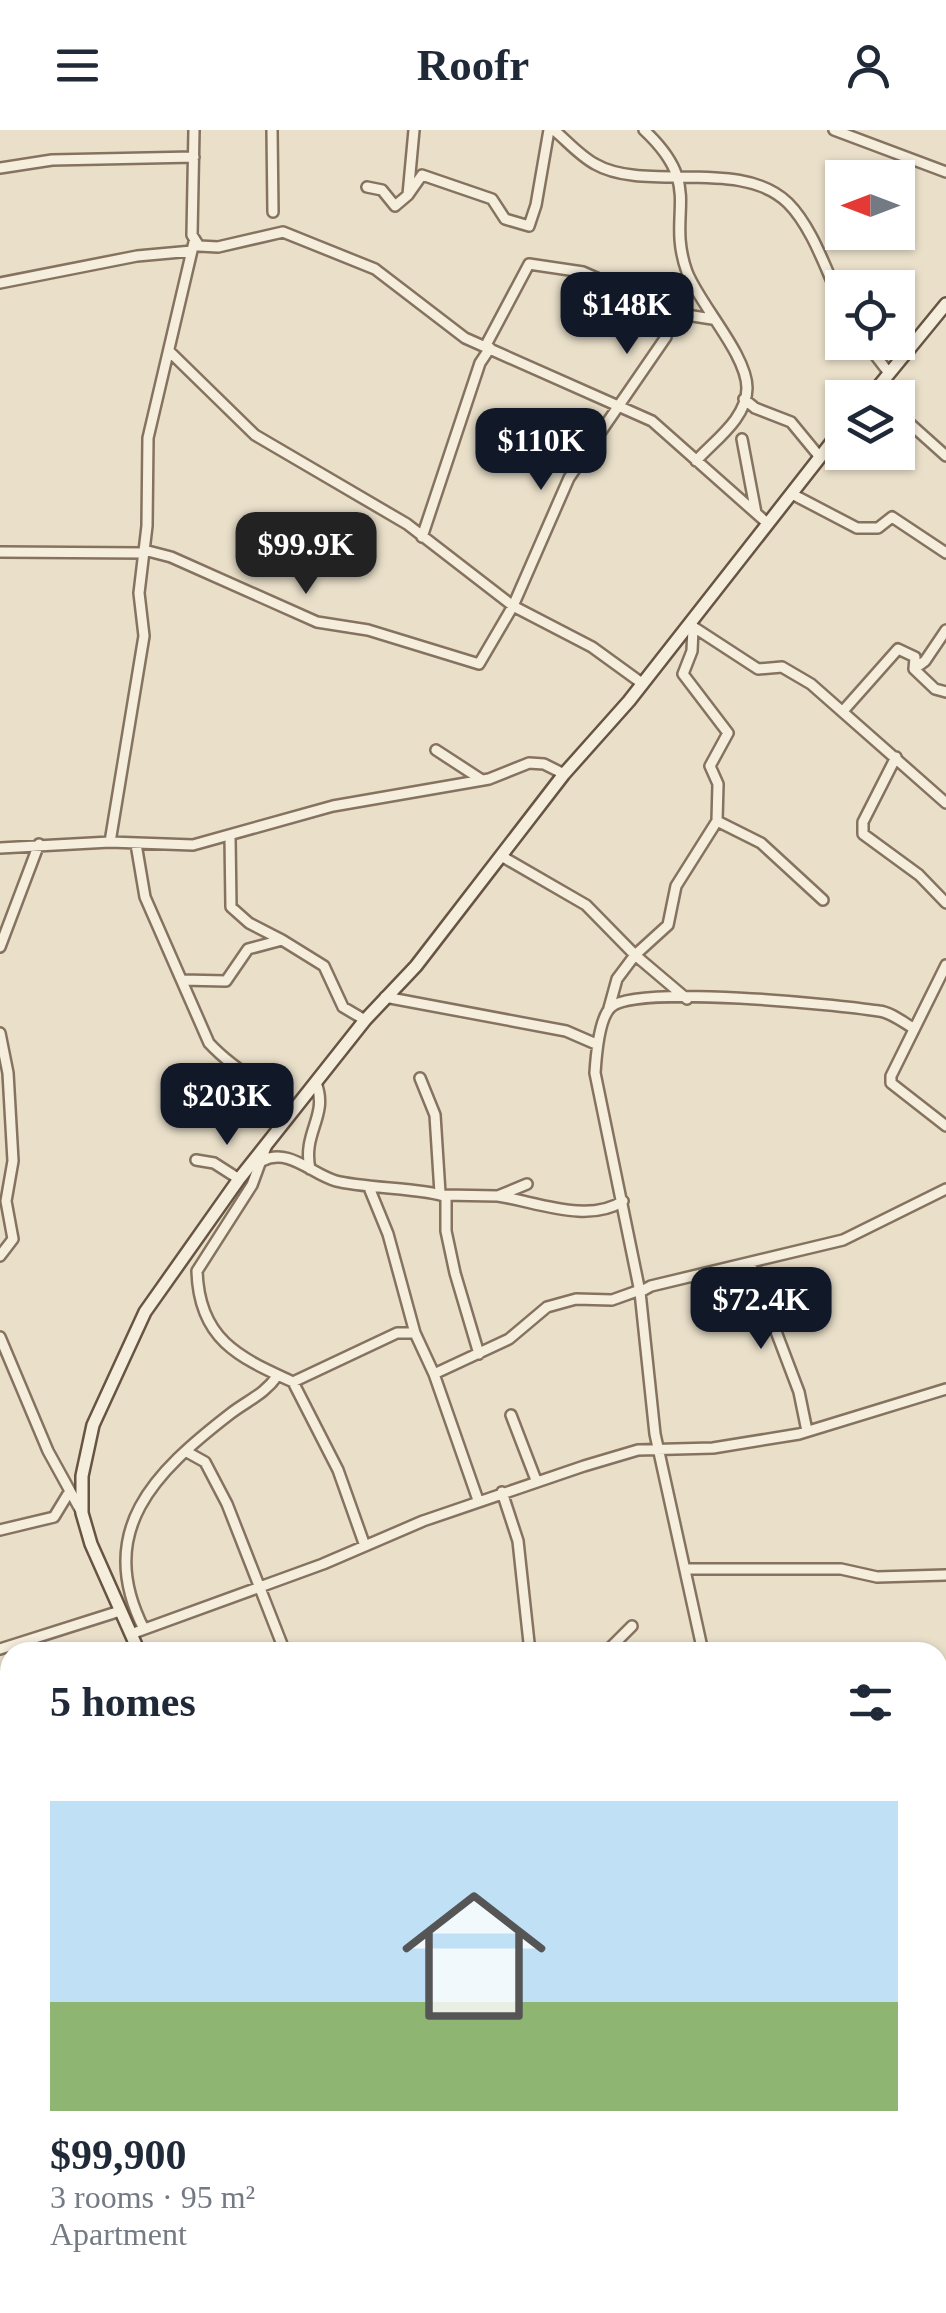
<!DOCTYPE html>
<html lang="en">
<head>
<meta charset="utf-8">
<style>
  body { margin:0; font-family:"Times New Roman",serif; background:#f2f2f3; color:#1f2937; height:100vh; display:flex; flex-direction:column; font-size:38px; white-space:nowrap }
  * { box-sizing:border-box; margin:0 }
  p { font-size:32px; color:#747a83 }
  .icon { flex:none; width:55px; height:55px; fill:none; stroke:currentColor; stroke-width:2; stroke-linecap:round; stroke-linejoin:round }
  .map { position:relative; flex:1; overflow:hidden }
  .side { position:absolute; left:0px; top:1512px; width:948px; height:672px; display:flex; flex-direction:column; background:#fff; border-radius:30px 30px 0 0; box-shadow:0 2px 8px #0004 }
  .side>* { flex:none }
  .needle { width:65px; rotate:270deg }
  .controls { position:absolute; left:825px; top:30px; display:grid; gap:20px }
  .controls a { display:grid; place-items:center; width:90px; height:90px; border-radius:0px; background:#fff; box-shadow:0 2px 8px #0004; font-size:50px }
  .price { position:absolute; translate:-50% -85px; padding:0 22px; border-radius:20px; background:#111827; color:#fff; font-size:32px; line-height:65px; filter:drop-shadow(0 2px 5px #0008) }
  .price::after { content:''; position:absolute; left:50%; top:60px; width:30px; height:22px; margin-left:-15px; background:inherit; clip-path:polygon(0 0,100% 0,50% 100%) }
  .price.selected { background:#222; color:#fff }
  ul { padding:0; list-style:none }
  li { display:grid; align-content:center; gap:20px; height:530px; padding:0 50px }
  li span { display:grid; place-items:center; height:310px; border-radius:0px; color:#555 }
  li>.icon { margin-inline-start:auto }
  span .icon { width:180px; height:180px; fill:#fffc; stroke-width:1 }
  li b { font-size:42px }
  h2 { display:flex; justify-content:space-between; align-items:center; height:120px; padding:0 50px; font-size:42px }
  header { display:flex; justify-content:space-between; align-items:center; height:130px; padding:0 50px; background:#fff; font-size:45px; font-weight:700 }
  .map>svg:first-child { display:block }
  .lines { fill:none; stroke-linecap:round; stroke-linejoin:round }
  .street-casing { stroke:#857360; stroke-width:14 }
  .secondary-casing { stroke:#675443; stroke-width:16 }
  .street { stroke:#f6eedd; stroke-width:9 }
  .secondary { stroke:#f6eedd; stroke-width:11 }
</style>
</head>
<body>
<header><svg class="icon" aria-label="menu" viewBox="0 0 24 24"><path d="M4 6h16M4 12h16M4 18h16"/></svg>Roofr<svg class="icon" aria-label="person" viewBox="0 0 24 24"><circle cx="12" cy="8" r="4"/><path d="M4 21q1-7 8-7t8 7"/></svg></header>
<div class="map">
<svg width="946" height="2183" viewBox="0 0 946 2183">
  <rect width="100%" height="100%" fill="#eae0ca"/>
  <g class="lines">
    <defs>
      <path id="street" d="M194 0 192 105 199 116 218 117 283 102 375 139 465 208 652 291 766 392
        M272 0 273 82
        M554 0C567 11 580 26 595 34 645 63 741 27 788 73 813 98 827 143 842 174
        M644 0C706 58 665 81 687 142 700 175 747 225 747 258 747 288 715 310 696 331
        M834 0 946 42
        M0 38 52 30 194 27
        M367 57 382 60 395 76 408 65 414 0
        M408 65 422 45 492 69 505 89 529 96 536 75 549 0
        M0 153 137 126 192 121
        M865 212 889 243
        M486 215 529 134 583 142 615 156 642 178 712 189
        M169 221 255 305 407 394 513 476 592 517 643 554
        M744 269 755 278 791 292 819 326
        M898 283 946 326
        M742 309 756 383
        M792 364 857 398H878L892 387 946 423
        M422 407 480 233 490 218
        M144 420 171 427 317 492 368 500 479 534 513 476 569 348 666 207 658 180
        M0 422 144 423
        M692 496 758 539 782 537 811 554 946 673
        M914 539 925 531 946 500
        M843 581 898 519 915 527 914 539 935 559 946 562
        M436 620 482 650
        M896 627 863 692V704L919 745 946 773
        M717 691 761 713 823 770
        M230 707 231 777 249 793 282 810
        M110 712 144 506 139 463 147 396 148 308 194 112
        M136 714 145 767 209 913C234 940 267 956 294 980
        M0 718 110 712 193 715 333 676 489 649 529 633 544 634 564 644
        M503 727 586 775 635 825 687 869
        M0 817 39 714
        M946 835 891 946V953L946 996
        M182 850 226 851 248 819 282 810 324 836 343 877 365 890
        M385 867 566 901 596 914
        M609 878 617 849 635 825 668 795 676 756 717 691 718 654 710 636 728 603 683 544 692 521 693 498
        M0 903 8 943 13 1031 6 1071 13 1109 0 1126
        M420 948 435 985 440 1063
        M266 1017 252 1055 197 1141C199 1209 238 1227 293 1252L397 1203H415
        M196 1030 214 1033 239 1049
        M262 1031C289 1017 311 1044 336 1051 362 1058 432 1059 446 1067V1101L455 1143 479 1224
        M310 1039C302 1002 329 986 316 953
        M370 1060 388 1104 415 1203 434 1244 478 1370
        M443 1065 498 1066 527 1054
        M498 1066C537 1072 588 1094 623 1071
        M750 1133 799 1262 807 1301
        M640 1162 595 943C596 927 599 888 611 877 638 854 838 875 879 881 890 882 903 892 913 898
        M0 1207 48 1321 81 1381
        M434 1244 509 1209 547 1177 576 1169 612 1170 640 1160
        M293 1252 338 1340 365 1416
        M511 1285 536 1350
        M187 1322 205 1332 227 1374 285 1522
        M502 1362 518 1411 530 1522
        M0 1400 54 1387 68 1364
        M686 1439H841L877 1447 946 1445
        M144 1499C94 1401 155 1342 230 1284 248 1270 264 1265 278 1245
        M131 1504 323 1434 423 1391 584 1336 638 1320 713 1318 799 1304 946 1259
        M0 1519 120 1481
        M606 1522 632 1496
        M703 1522 655 1304 640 1162 651 1156 843 1110 946 1059
        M0 1603 10 1601
        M938 1676 946 1674
        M938 1748 946 1749
        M0 1890 10 1872
        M0 1920H10
        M938 1928 946 1927
        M702 2175 708 2183
        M465 2183V2175
        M941 2183 946 2171"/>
      <path id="secondary" d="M869 268 946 174
        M139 1522 91 1414 82 1383V1346L93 1295 145 1182 239 1049 365 890 416 836 564 644 629 571 842 299
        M344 2175 346 2183"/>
    </defs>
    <use href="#street" class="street-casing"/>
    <use href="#secondary" class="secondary-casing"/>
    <use href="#street" class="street"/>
    <use href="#secondary" class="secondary"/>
  </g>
</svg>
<div class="controls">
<a><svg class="needle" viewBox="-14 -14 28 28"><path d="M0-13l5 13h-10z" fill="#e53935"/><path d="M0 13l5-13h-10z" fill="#747a83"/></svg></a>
<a><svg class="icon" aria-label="locate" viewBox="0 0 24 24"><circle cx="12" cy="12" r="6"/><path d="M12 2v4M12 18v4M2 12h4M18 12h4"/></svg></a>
<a><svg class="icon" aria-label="layers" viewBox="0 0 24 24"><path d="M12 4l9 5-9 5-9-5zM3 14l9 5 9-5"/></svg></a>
</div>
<b class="price" style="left:627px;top:227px">$148K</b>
<b class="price" style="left:541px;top:363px">$110K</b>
<b class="price selected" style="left:306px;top:467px">$99.9K</b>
<b class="price" style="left:227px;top:1018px">$203K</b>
<b class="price" style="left:761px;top:1222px">$72.4K</b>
<section class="side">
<h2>5 homes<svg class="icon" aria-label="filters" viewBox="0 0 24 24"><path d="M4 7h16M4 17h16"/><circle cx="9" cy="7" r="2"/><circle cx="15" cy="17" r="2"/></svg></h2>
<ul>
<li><span style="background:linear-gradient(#bfe0f5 65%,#8fb573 0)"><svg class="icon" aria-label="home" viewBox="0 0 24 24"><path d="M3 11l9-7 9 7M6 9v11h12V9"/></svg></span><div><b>$99,900</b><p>3 rooms · 95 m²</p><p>Apartment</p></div></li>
</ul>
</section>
</div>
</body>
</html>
